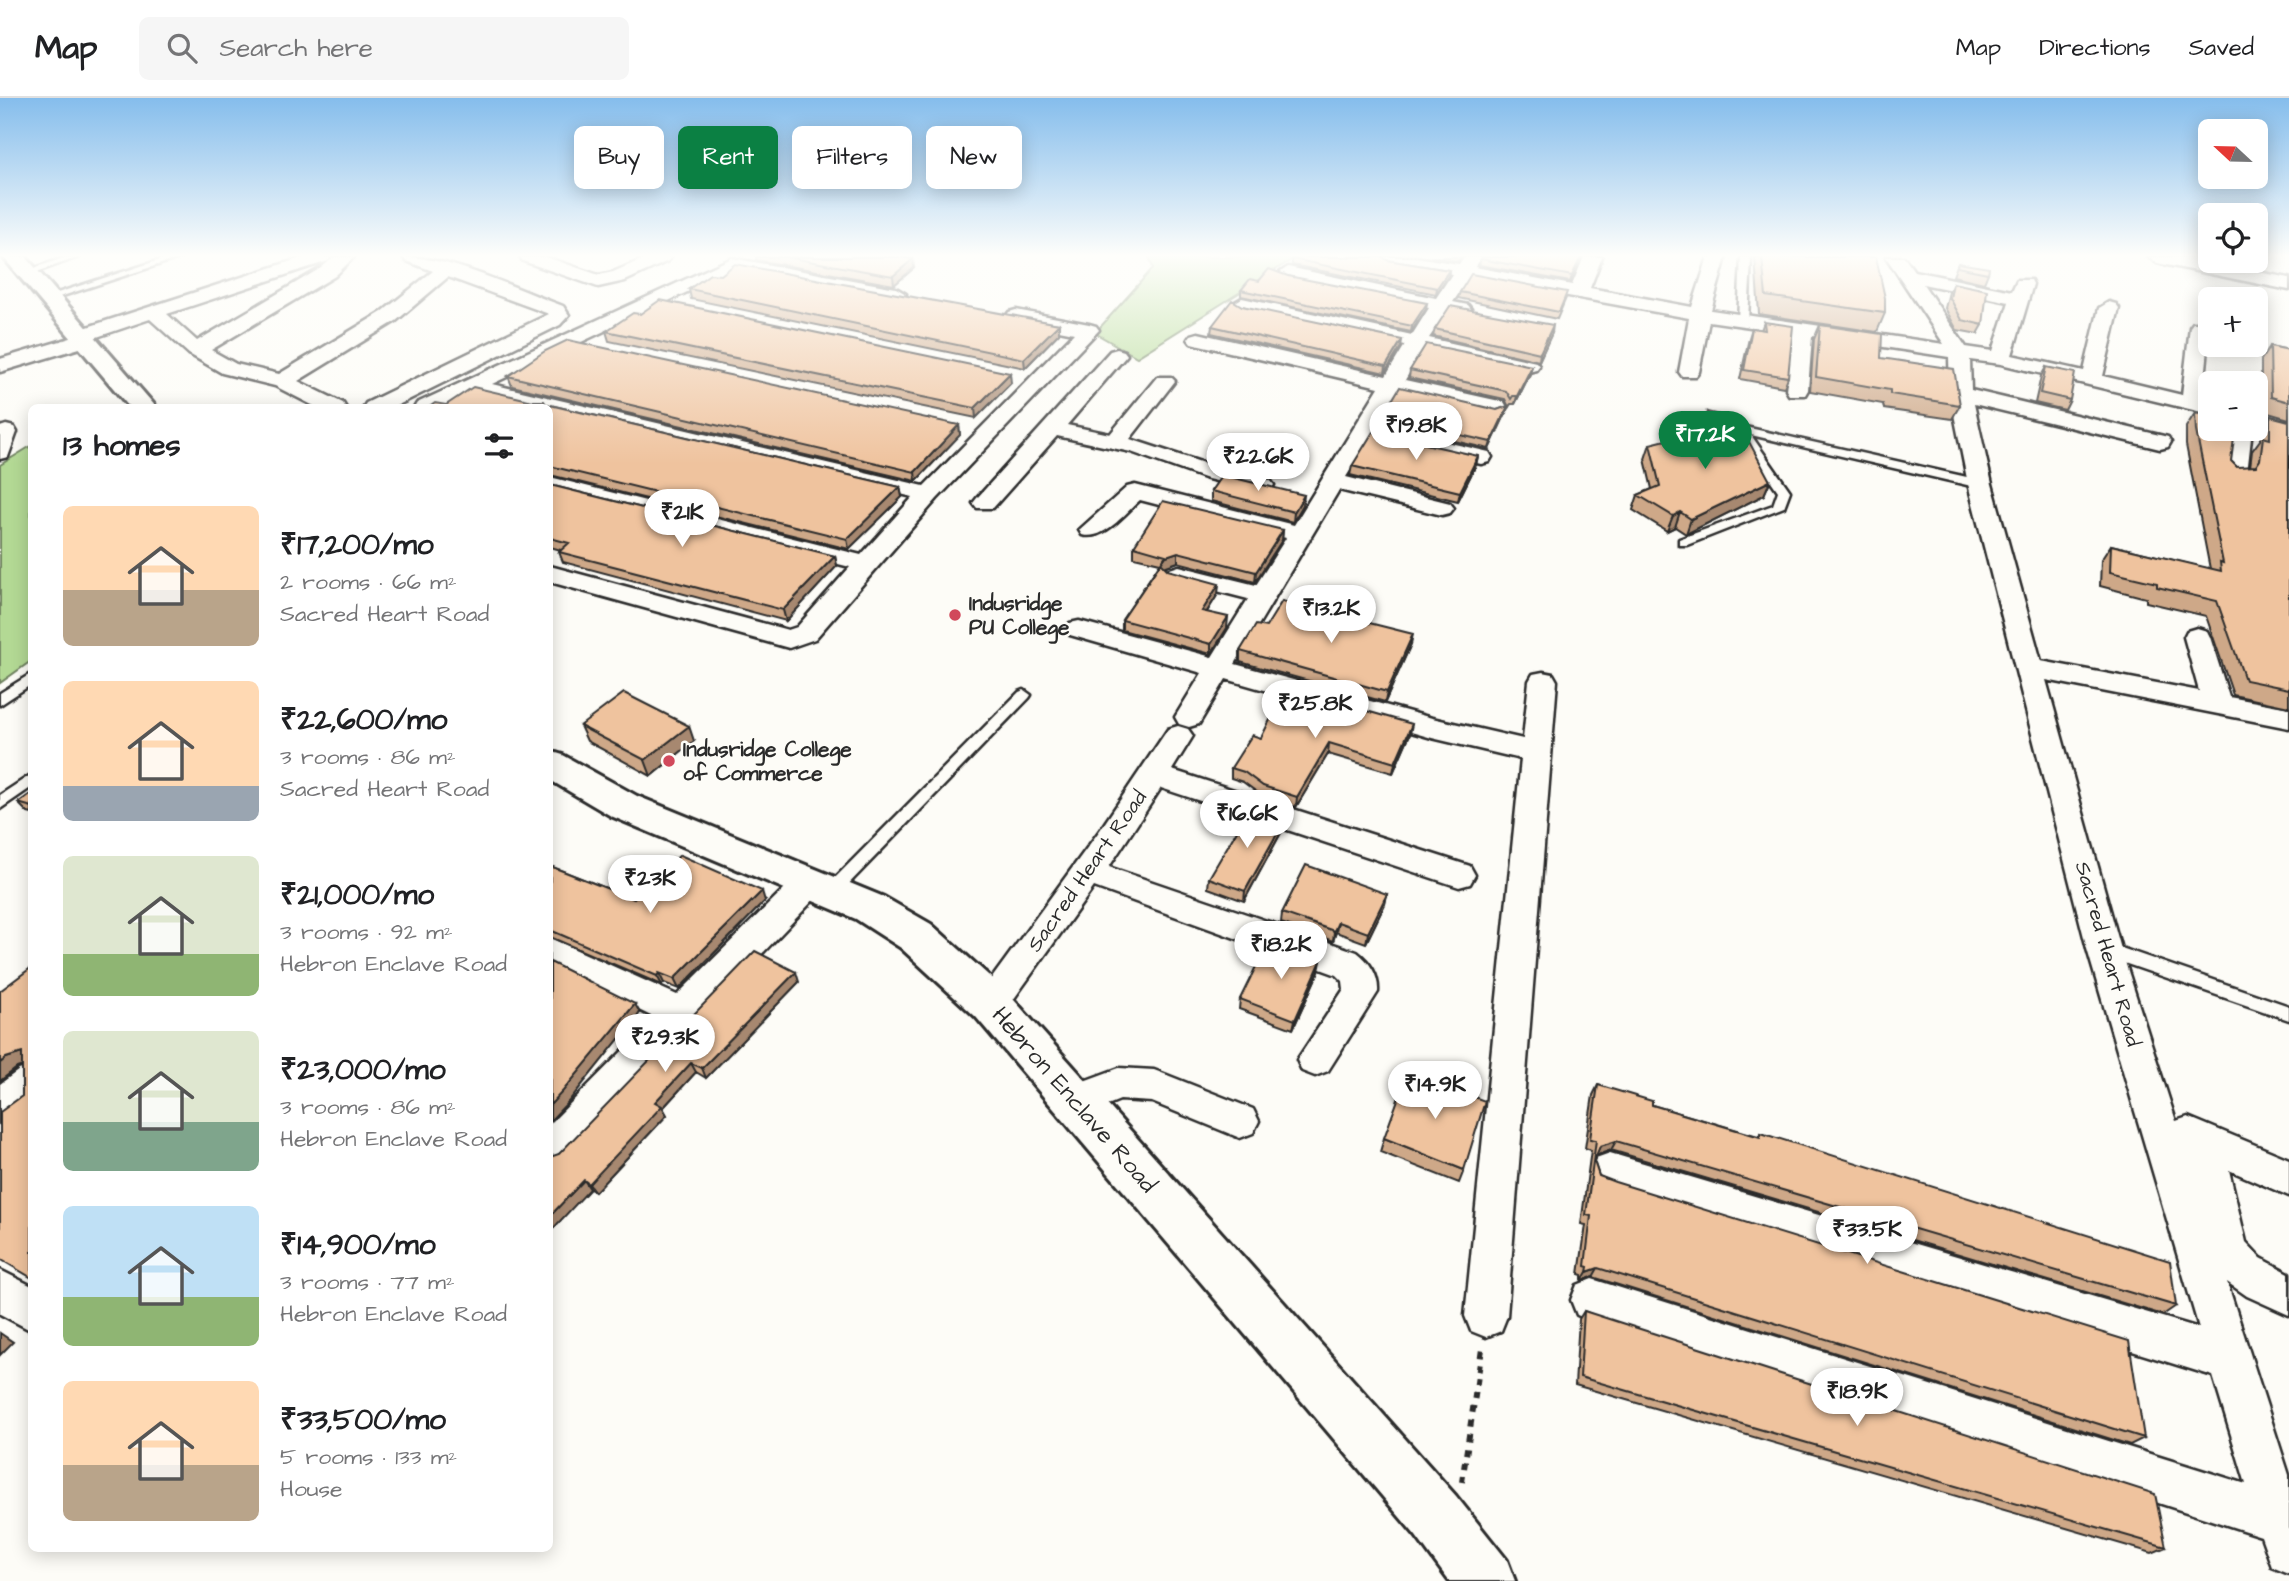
<!DOCTYPE html>
<html lang="en">
<head>
<meta charset="utf-8">
<style>
  body { margin:0; font-family:"Architects Daughter",sans-serif; background:#f6f6f6; color:#202124; height:100vh; display:flex; flex-direction:column; font-size:26px; white-space:nowrap }
  * { box-sizing:border-box; margin:0 }
  p { font-size:23px; color:#757577 }
  .icon { flex:none; width:38px; height:38px; fill:none; stroke:currentColor; stroke-width:2; stroke-linecap:round; stroke-linejoin:round }
  .map { position:relative; flex:1; overflow:hidden }
  .details { position:absolute; left:28px; top:306px; width:525px; height:1148px; display:flex; flex-direction:column; background:#fff; border-radius:10px; box-shadow:0 4px 18px #0003 }
  .details>* { flex:none }
  .guide { position:absolute; left:574px; top:28px; width:665px; height:63px; display:flex; gap:14px }
  .needle { width:46px; rotate:292deg }
  .fabs { position:absolute; left:2198px; top:21px; display:grid; gap:14px }
  .fabs a { display:grid; place-items:center; width:70px; height:70px; border-radius:10px; background:#fff; box-shadow:0 4px 18px #0003; font-size:35px }
  .price { position:absolute; translate:-50% -60px; padding:0 16px; border-radius:24px; background:#fff; color:#222; font-size:23px; line-height:46px; filter:drop-shadow(0 2px 4px #0008) }
  .price::after { content:''; position:absolute; left:50%; top:42px; width:21px; height:16px; margin-left:-10px; background:inherit; clip-path:polygon(0 0,100% 0,50% 100%) }
  .price.active { background:#0b8043; color:#fff }
  ul { padding:0; list-style:none }
  li { display:flex; align-items:center; gap:21px; height:175px; padding:0 35px }
  li span { display:grid; place-items:center; flex:none; width:196px; height:140px; border-radius:10px; color:#555 }
  li>.icon { margin-inline-start:auto }
  span .icon { width:84px; height:84px; fill:#fffc; stroke-width:1 }
  li b { font-size:30px }
  h2 { display:flex; justify-content:space-between; align-items:center; height:84px; padding:0 35px; font-size:30px }
  .tag { padding:0 24px; border-radius:10px; background:#fff; box-shadow:0 4px 18px #0003; font-size:24px; line-height:63px }
  .tag.active { background:#0b8043; color:#fff }
  header { display:flex; align-items:center; gap:42px; box-sizing:border-box; height:98px; padding:0 35px; background:#fff; border-bottom:2px solid #e0e0e0 }
  header strong { font-size:33px }
  nav { display:flex; gap:38px; margin-inline-start:auto; font-size:24px }
  .search { width:490px; height:63px; background:#f6f6f6; display:flex; align-items:center; gap:18px; box-sizing:border-box; padding:0 24px; border-radius:10px; color:#757577; font-size:26px }
  .map>svg:first-child { display:block }
  .green { fill:#b3d994; stroke:#6f8260; stroke-width:2 }
  .lines { fill:none; stroke-linecap:round; stroke-linejoin:round }
  .service-casing { stroke:#2b2b2b; stroke-width:5 }
  .minor-casing { stroke:#2b2b2b; stroke-width:5 }
  .tertiary-casing { stroke:#2b2b2b; stroke-width:6 }
  .path { stroke:#2b2b2b; stroke-width:6; stroke-dasharray:7 7; stroke-linecap:butt }
  .service { fill:#fdfcf7; fill-rule:evenodd }
  .minor { fill:#fdfcf7; fill-rule:evenodd }
  .tertiary { fill:#fdfcf7; fill-rule:evenodd }
  .wall { fill:#cea888; stroke:#2b2b2b; stroke-width:2 }
  .shaded-wall { fill:#a7886f; stroke:#2b2b2b; stroke-width:2 }
  .building { fill:#efc39e; stroke:#2b2b2b; stroke-width:2 }
  .poi-dot { fill:#d1495b; stroke:#fdfcf7; stroke-width:2.5 }
  .labels { text-anchor:middle; dominant-baseline:central; stroke-width:5; stroke-linejoin:round; paint-order:stroke }
  .poi-label { font-size:21px; font-weight:bold; fill:#2b2b2b; stroke:#fdfcf7; text-anchor:start }
  .street-label { font-size:21px; fill:#2b2b2b; stroke:#fdfcf7 }
  .near-street-label { font-size:24px; fill:#2b2b2b; stroke:#fdfcf7 }
</style>
</head>
<body>
<header>
<strong>Map</strong>
<div class="search"><svg class="icon" aria-label="search" viewBox="0 0 24 24"><circle cx="10" cy="10" r="6"/><path d="M15 15l6 6"/></svg>Search here</div>
<nav><a>Map</a><a>Directions</a><a>Saved</a></nav>
</header>
<div class="map">
<svg width="2289" height="1483" viewBox="0 0 2289 1483">
  <rect width="100%" height="100%" fill="#fdfcf7"/>
  <filter id="ink" filterUnits="userSpaceOnUse"><feTurbulence type="fractalNoise" baseFrequency=".0143" numOctaves="2"/><feDisplacementMap in="SourceGraphic" scale="14" xChannelSelector="R" yChannelSelector="G"/><feConvolveMatrix kernelMatrix="1 2 1 2 8 2 1 2 1" color-interpolation-filters="sRGB"/></filter>
  <g filter="url(#ink)">
    <path class="green" d="M1149 159H1296L1137 259 1095 235 1153 170Z
      M31 348V563L0 585V367Z"/>
    <g class="lines">
      <defs>
        <path id="service" d="M66 159H79L31 176 23 174Z
          M169 159H182L53 201 45 199Z
          M1741 159H1751L1748 223 1743 226 1738 223Z
          M1723 324 1980 382 1986 386 1980 390 1751 337 1790 393 1784 409 1687 447H1679V441L1773 407 1778 393 1737 334 1719 329 1717 327Z
          M32 575V586L0 607V595Z
          M1024 592 1031 597 1029 600 837 798H825L823 794 825 790 1019 594Z
          M32 676V689L0 711V697Z
          M2104 844 2289 908V922L2098 856 2096 851 2098 846Z"/>
        <path id="minor" d="M304 159H331L328 163 167 216 197 243 321 170 334 159H354L335 178 211 252 236 266 279 276 382 214 433 173 406 163 403 159C452 159 516 191 563 208L569 217 560 227 392 310H363L366 305 549 216 448 179 396 223 298 283 343 305 346 310H318L275 288 222 275 189 256 150 221 94 240 96 242 93 246 0 274V261L74 239 75 233Z
          M520 159H546L599 177 613 174 648 159H671L668 163 625 183 598 189 523 163Z
          M1378 159H1416L1459 166 1464 159H1482L1475 169 1572 187 1584 159H1602L1590 190 1692 209 1708 159H1726L1711 212 1944 246 1886 159H1904L1914 173 2012 193 2017 182H2031L2033 186 2012 257 2084 273 2099 210 2109 204 2116 206 2119 210 2103 278 2182 297 2190 229 2193 225H2207L2210 229 2203 302 2210 304V316L2001 266 1970 262 1971 292 2168 339 2171 344 2168 349 2160 351 1974 306 1992 386 2041 563 2199 593 2184 539 2187 533 2197 530 2207 533 2210 539 2229 599 2289 610V630L2046 582 2121 851 2176 1023 2188 1019 2289 1061V1098L2229 1072 2246 1144 2261 1160 2289 1175V1217L2247 1198 2227 1184 2289 1377V1476L2272 1469 2261 1438 1592 1223 1577 1217 1571 1202 1577 1187 1592 1181 2246 1386 2213 1278 1610 1091 1596 1086 1591 1073 1596 1060 1610 1055 2199 1230 2087 851 1968 386 1950 296 1949 259 1812 238 1808 292 1805 297H1789L1786 292 1792 235 1709 223 1699 274 1696 278H1682L1679 274 1689 220 1469 180 1453 204 1468 207 1471 211 1461 217 1447 214 1429 240 1536 264 1539 268 1536 272 1529 274 1423 251 1405 282 1504 304 1507 309 1504 314 1496 316 1398 293 1377 328 1489 354 1492 359 1489 364 1481 366 1370 340 1346 379 1450 405 1454 410 1450 415 1442 417 1339 392 1235 566 1432 620 1523 641 1529 583 1533 576 1543 574 1553 576 1557 583 1507 1218 1501 1233 1486 1239 1471 1233 1465 1218 1521 661 1432 640 1226 581 1199 626 1189 629 1179 626 1175 619 1202 575 1070 537 1066 531 1070 525 1079 523 1212 559 1248 501 1170 481 1166 476 1170 471 1179 468 1256 487 1286 440 1140 402C1124 416 1104 443 1082 437L1079 432 1127 389 1135 387 1294 427 1379 289 1191 245 1188 241 1191 237 1198 235 1386 278 1405 247 1242 212 1232 206 1242 200 1412 237 1429 210 1288 181 1279 175 1288 169 1436 200 1452 176 1387 165ZM1923 186 2009 204 1993 253 1966 249Z
          M2148 159H2183L2289 180V192L2157 165Z
          M732 160 896 190 906 196 896 202 734 172 492 286 924 388 1074 235 1009 222 1006 218 1009 214 1016 212 1089 226 1096 228 1099 232 937 401 815 541 789 550 550 484V468L788 532 797 529 850 469 550 393V379L861 457 913 399 550 313V310H537L474 295 443 310H414L417 305Z
          M1117 251 1124 253 1127 257 1067 327 1110 336 1157 279H1171L1175 283 1130 341 1219 370 1270 382 1274 387 1270 392 1262 394 1204 380 1131 354 1057 338 993 410H977L973 405 977 400 1110 253Z
          M6 327 14 329 17 334 8 359 0 361V329Z
          M2230 331H2252L2247 376 2243 381H2227L2223 376Z
          M1178 628 1188 631 1193 638 1172 672 1470 768 1475 777 1470 786 1459 789 1161 690 1109 769 1357 854C1370 864 1379 878 1378 894L1328 973 1315 978 1302 973 1297 962 1344 891 1343 883 1337 877 1094 789 1003 916 991 921 979 916 973 906 1100 732 1168 631Z
          M810 773 821 776 826 785 821 794 564 1063 550 1068V1026L655 920 550 868V840L677 897 799 776Z
          M32 967V1005L13 1020 0 1025V986L19 972Z
          M1119 970 1154 972 1167 977 1253 1011 1259 1023 1253 1035 1240 1040 1152 1004 1120 1002 1075 1020 1062 1015 1056 1003 1062 991Z
          M0 1172 32 1188V1233L0 1216Z"/>
        <path id="tertiary" d="M3 159H26L157 310H130Z
          M550 653 563 657 637 698 884 799 931 826 1006 893 1456 1398 1507 1462 1515 1483H1449L1416 1438 976 919 901 850 856 821 611 718 550 682Z"/>
      </defs>
      <use href="#service" class="service-casing"/>
      <use href="#minor" class="minor-casing"/>
      <use href="#tertiary" class="tertiary-casing"/>
      <path class="path" d="M1462 1384 1482 1251"/>
      <use href="#service" class="service"/>
      <use href="#minor" class="minor"/>
      <use href="#tertiary" class="tertiary"/>
    </g>
    <path class="wall" d="M756 159H899L914 170 894 187 756 162Z
      M1430 159H1462L1458 163Z
      M1582 159 1570 184 1479 167 1481 161Z
      M1755 159H1876L1885 215 1877 234 1759 216Z
      M1292 161 1387 162 1449 172 1448 178 1436 196 1292 167Z
      M1958 165 1988 175 1984 185 1953 178Z
      M1288 178 1426 211 1411 234 1241 198V192L1259 183Z
      M1953 185 1983 227 1978 236 1957 232 1945 210 1949 194Z
      M689 191 1059 226V235L1025 270 691 201Z
      M1460 194 1566 200 1557 221 1458 200Z
      M1242 208 1401 249 1385 275 1211 235 1212 228Z
      M1764 224 1788 279 1784 289 1740 281 1749 240 1752 230 1761 232Z
      M1820 227 1960 307 1952 321 1884 311 1883 306 1810 293 1814 241Z
      M1435 231 1552 235 1539 263 1433 238Z
      M606 233 1011 285 976 320 609 243Z
      M2270 248 2289 252V321L2261 313V262Z
      M2046 269 2070 302 2065 312 2035 305 2041 278Z
      M1410 272 1530 276 1515 306H1511L1509 309 1505 301 1409 280Z
      M508 278 959 327 960 337 916 383 512 288Z
      M546 306 900 389 902 399 849 451 550 377V310L446 307Z
      M1508 308 1506 315 1489 351 1381 326 1382 319 1497 312Z
      M1707 314 1770 383 1764 397 1686 436 1675 429 1667 433 1633 412 1638 397 1652 391 1645 361 1650 346 1711 349 1702 328Z
      M2195 315 2231 363 2237 369H2250L2252 353 2260 342V332L2270 318 2289 323V609L2233 597 2206 518 2146 504V500L2100 488 2101 462 2111 447 2210 471 2186 347V329Z
      M1478 358 1476 367 1458 403 1350 377 1352 368Z
      M550 387 835 458 837 468 786 523 563 464 559 454 561 452 550 449Z
      M1211 393 1303 407 1293 424 1211 403Z
      M1283 432 1282 442 1255 484 1178 464 1165 469 1168 472 1218 496 1207 514 1227 530 1211 556 1122 532V522L1160 465 1134 459V448Z
      M1266 529 1411 546 1385 604 1240 564V553Z
      M580 628 694 643 651 678 587 643Z
      M1410 636 1393 675 1328 656 1296 709 1262 698 1243 684 1231 680V670L1261 640Z
      M32 695V716L28 715 18 705Z
      M1284 723 1282 733 1244 803 1208 790 1209 780Z
      M550 768 634 801 765 803 679 891 664 885 662 887 550 839Z
      M1387 796 1385 806 1366 845 1336 834 1333 843 1281 825 1282 815Z
      M1319 873 1293 931 1239 911 1240 901Z
      M799 884 706 980 696 974 663 1010 667 1017 595 1094 590 1091 559 1056Z
      M1598 987 1652 1007 1758 1038 1761 1035 2176 1208 2163 1217 1611 1052 1596 1057 1594 1063 1599 1078 2144 1340 2130 1347 1593 1179 1582 1182V1177L1579 1176 1586 1127 1581 1126 1591 1052 1585 1050 1593 997Z
      M1384 1040 1464 1072 1459 1085 1380 1054Z
      M1584 1213 2166 1449 2152 1455 1575 1287 1579 1221Z"/>
    <path class="shaded-wall" d="M1581 159H1582L1570 184 1572 178Z
      M913 161 914 170 894 187 893 178Z
      M1449 172 1448 178 1436 196 1437 190Z
      M1427 205 1426 211 1411 234 1412 228Z
      M1059 226V235L1025 270 1024 261Z
      M1553 227 1552 235 1539 263 1540 255Z
      M1402 242 1401 249 1385 275 1386 268Z
      M1532 268 1530 276 1515 306 1517 298Z
      M1010 275 1011 285 976 320 975 310Z
      M1508 308 1506 315 1489 351 1491 344Z
      M959 327 960 337 916 383 915 374Z
      M1478 358 1476 367 1458 403 1460 394Z
      M1770 383 1764 397 1686 436 1691 421Z
      M900 389 902 399 849 451 847 441Z
      M1304 397 1303 407 1293 424 1294 414Z
      M1680 414 1675 429 1667 433 1673 418Z
      M1283 432 1282 442 1255 484 1256 474Z
      M1178 454V464L1166 468 1161 475V465L1166 458Z
      M835 458 837 468 786 523 783 512Z
      M1219 486 1218 496 1201 523 1202 513Z
      M1228 519 1227 530 1211 556V546Z
      M1413 536 1411 546 1385 604 1387 594Z
      M1412 626 1410 636 1393 675 1395 665Z
      M689 628 694 643 651 678 645 662Z
      M1329 645 1328 656 1296 709 1297 699Z
      M1284 723 1282 733 1244 803 1245 793Z
      M762 793 765 803 679 891 674 881Z
      M1387 796 1385 806 1366 845 1368 835Z
      M1338 824 1336 834 1333 843 1334 833Z
      M1321 863 1319 873 1293 931 1295 922Z
      M796 874 799 884 706 980 702 970Z
      M659 875 664 885 662 887 657 878Z
      M635 906 640 915 569 1003 550 1023V1007Z
      M22 955 32 965 17 970 0 983V965L6 960Z
      M691 965 696 974 663 1010 667 1017 595 1094 589 1086 655 1004Z
      M1616 1043 1611 1052 1595 1058 1600 1048Z
      M584 1082 590 1091 550 1134V1118Z
      M1598 1170 1593 1179 1582 1182 1587 1174Z
      M0 1235 13 1244 0 1257Z"/>
    <path class="building" d="M786 159H899L913 161 893 178Z
      M1294 159H1383L1387 162 1449 172 1437 190 1292 161Z
      M1482 159H1581L1572 178 1481 161Z
      M1762 159H1876L1885 200V215L1766 198Z
      M1958 165 1989 170 1988 175 1957 169Z
      M735 166 1059 226 1024 261 689 191 710 176 721 177Z
      M1269 171 1288 178 1427 205 1412 228 1241 192 1250 181 1259 183Z
      M1471 176 1567 194 1559 214 1460 194Z
      M1953 185 1987 192 1983 227 1962 222 1950 200Z
      M660 202 1010 275 975 310 606 233 633 215 640 216Z
      M1232 202 1242 208 1402 242 1386 268 1212 228Z
      M1450 208 1553 227 1540 255 1435 231Z
      M1764 224 1793 228 1788 279 1744 272 1752 230 1765 232Z
      M1820 227 1882 236 1881 260 1954 271 1960 307 1890 296V292L1816 279Z
      M568 242 959 327 915 374 508 278 545 253Z
      M1426 246 1532 268 1517 298H1513L1511 301 1506 293 1410 272Z
      M2270 248 2289 252V304L2271 299Z
      M2046 269 2075 275 2070 302 2040 295Z
      M473 289 533 303H544L546 306 900 389 847 441 550 368V310H428L435 305 446 307Z
      M1400 289 1497 312 1508 308 1491 344 1382 319Z
      M1707 314 1737 321 1770 383 1691 421 1680 414 1673 418 1638 397 1660 388 1650 346 1666 342 1723 351Z
      M2195 315 2210 318V331H2226L2235 333 2231 363 2237 369 2256 368 2260 362 2263 339 2270 341V318L2289 323V591L2245 582 2217 503 2157 489V485L2110 474 2111 447 2221 473 2220 464 2223 465 2196 333Z
      M1373 334 1478 358 1460 394 1352 368Z
      M1222 377 1304 397 1294 414 1211 393Z
      M550 387 835 458 783 512 559 454 569 445 550 440Z
      M1163 403 1283 432 1256 474 1178 454 1166 458 1161 465 1168 472 1219 486 1202 513 1228 519 1211 546 1122 522 1166 457 1134 448Z
      M1282 503 1413 536 1387 594 1240 553 1256 527 1266 529Z
      M1286 590 1412 626 1395 665 1329 645 1297 699 1263 688 1244 674 1231 670 1252 637 1261 640Z
      M624 595 689 628 645 662 580 628Z
      M32 695V709L18 705Z
      M1249 712 1284 723 1245 793 1209 780Z
      M680 757 762 793 674 881 659 875 657 878 550 832V768L634 801Z
      M1306 767 1387 796 1368 835 1338 824 1334 833 1282 815Z
      M1268 844 1321 863 1295 922 1240 901Z
      M755 853 796 874 702 970 691 965 655 1004 662 1008 589 1086 584 1082 550 1118V1059L559 1056Z
      M550 864 635 906 563 993 550 1007Z
      M32 869V1180L0 1161V1014L22 998V955L6 960 0 965V893Z
      M1408 974 1485 1003 1464 1072 1384 1040Z
      M1598 987 1652 1003V1007L1760 1039 1761 1035 2170 1163 2176 1208 1616 1043 1600 1048 1594 1063 1599 1078 1615 1084 2129 1243 2144 1340 1598 1170 1587 1174 1588 1169 1585 1168 1591 1118 1586 1117 1596 1042 1590 1041Z
      M1584 1213 2155 1396 2166 1449 1580 1279Z"/>
  </g>
  <linearGradient id="sky" x2="0" y2="1"><stop stop-color="#85bdec"/><stop offset="0.43" stop-color="#fefefb"/><stop offset="1" stop-color="#fefefb" stop-opacity="0"/></linearGradient>
  <rect width="2289" height="366" fill="url(#sky)"/>
  <g class="poi-dot">
    <circle cx="955" cy="517" r="7"/>
    <circle cx="669" cy="663" r="7"/>
  </g>
  <g class="labels">
    <g class="poi-label">
      <text x="969" y="505">Indusridge<tspan x="969" dy="24">PU College</tspan></text>
      <text x="683" y="651">Indusridge College<tspan x="683" dy="24">of Commerce</tspan></text>
    </g>
    <g class="street-label">
      <text transform="translate(1087 773) rotate(-55)">Sacred Heart Road</text>
      <text transform="translate(2108 856) rotate(74)">Sacred Heart Road</text>
    </g>
    <g class="near-street-label">
      <text transform="translate(1074 1002) rotate(49)">Hebron Enclave Road</text>
    </g>
  </g>
</svg>
<div class="fabs">
<a><svg class="needle" viewBox="-14 -14 28 28"><path d="M0-13l5 13h-10z" fill="#e53935"/><path d="M0 13l5-13h-10z" fill="#757577"/></svg></a>
<a><svg class="icon" aria-label="locate" viewBox="0 0 24 24"><circle cx="12" cy="12" r="6"/><path d="M12 2v4M12 18v4M2 12h4M18 12h4"/></svg></a>
<a>+</a>
<a>−</a>
</div>
<b class="price" style="left:1416px;top:364px">₹19.8K</b>
<b class="price active" style="left:1705px;top:373px">₹17.2K</b>
<b class="price" style="left:1258px;top:395px">₹22.6K</b>
<b class="price" style="left:682px;top:451px">₹21K</b>
<b class="price" style="left:1331px;top:547px">₹13.2K</b>
<b class="price" style="left:1315px;top:642px">₹25.8K</b>
<b class="price" style="left:1247px;top:752px">₹16.6K</b>
<b class="price" style="left:650px;top:817px">₹23K</b>
<b class="price" style="left:1281px;top:883px">₹18.2K</b>
<b class="price" style="left:665px;top:976px">₹29.3K</b>
<b class="price" style="left:1435px;top:1023px">₹14.9K</b>
<b class="price" style="left:1867px;top:1168px">₹33.5K</b>
<b class="price" style="left:1857px;top:1330px">₹18.9K</b>
<div class="guide">
<a class="tag">Buy</a>
<a class="tag active">Rent</a>
<a class="tag">Filters</a>
<a class="tag">New</a>
</div>
<section class="details">
<h2>13 homes<svg class="icon" aria-label="filters" viewBox="0 0 24 24"><path d="M4 7h16M4 17h16"/><circle cx="9" cy="7" r="2"/><circle cx="15" cy="17" r="2"/></svg></h2>
<ul>
<li><span style="background:linear-gradient(#ffd9b3 60%,#b9a48a 0)"><svg class="icon" aria-label="home" viewBox="0 0 24 24"><path d="M3 11l9-7 9 7M6 9v11h12V9"/></svg></span><div><b>₹17,200/mo</b><p>2 rooms · 66 m²</p><p>Sacred Heart Road</p></div></li>
<li><span style="background:linear-gradient(#ffd9b3 75%,#9aa5b1 0)"><svg class="icon" aria-label="home" viewBox="0 0 24 24"><path d="M3 11l9-7 9 7M6 9v11h12V9"/></svg></span><div><b>₹22,600/mo</b><p>3 rooms · 86 m²</p><p>Sacred Heart Road</p></div></li>
<li><span style="background:linear-gradient(#dfe7d0 70%,#8fb573 0)"><svg class="icon" aria-label="home" viewBox="0 0 24 24"><path d="M3 11l9-7 9 7M6 9v11h12V9"/></svg></span><div><b>₹21,000/mo</b><p>3 rooms · 92 m²</p><p>Hebron Enclave Road</p></div></li>
<li><span style="background:linear-gradient(#dfe7d0 65%,#7fa58c 0)"><svg class="icon" aria-label="home" viewBox="0 0 24 24"><path d="M3 11l9-7 9 7M6 9v11h12V9"/></svg></span><div><b>₹23,000/mo</b><p>3 rooms · 86 m²</p><p>Hebron Enclave Road</p></div></li>
<li><span style="background:linear-gradient(#bfe0f5 65%,#8fb573 0)"><svg class="icon" aria-label="home" viewBox="0 0 24 24"><path d="M3 11l9-7 9 7M6 9v11h12V9"/></svg></span><div><b>₹14,900/mo</b><p>3 rooms · 77 m²</p><p>Hebron Enclave Road</p></div></li>
<li><span style="background:linear-gradient(#ffd9b3 60%,#b9a48a 0)"><svg class="icon" aria-label="home" viewBox="0 0 24 24"><path d="M3 11l9-7 9 7M6 9v11h12V9"/></svg></span><div><b>₹33,500/mo</b><p>5 rooms · 133 m²</p><p>House</p></div></li>
</ul>
</section>
</div>
</body>
</html>
